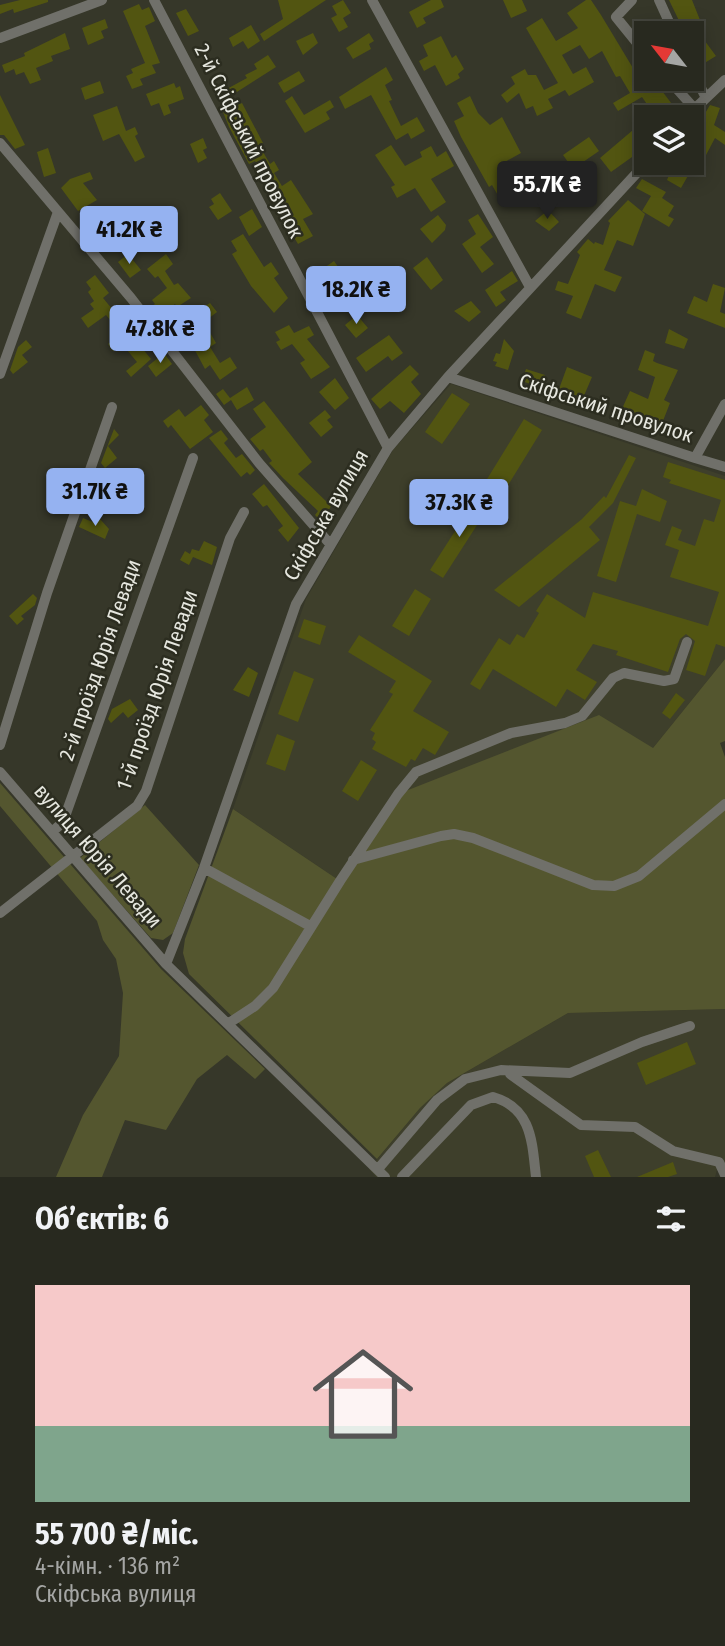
<!DOCTYPE html>
<html lang="uk">
<head>
<meta charset="utf-8">
<style>
  body { margin:0; font-family:"Fira Sans Condensed",sans-serif; background:#34352c; color:#f1f3f6; height:100vh; display:flex; flex-direction:column; font-size:26px; white-space:nowrap }
  * { box-sizing:border-box; margin:0 }
  p { font-size:23px; color:#a5a6a4 }
  .icon { flex:none; width:38px; height:38px; fill:none; stroke:currentColor; stroke-width:2; stroke-linecap:round; stroke-linejoin:round }
  .map { position:relative; height:1177px; overflow:hidden }
  .details { display:flex; flex-direction:column; background:#28291f; flex:1 }
  .details>* { flex:none }
  .needle { width:46px; rotate:301deg }
  .fabs { position:absolute; left:634px; top:21px; display:grid; gap:14px }
  .fabs a { display:grid; place-items:center; width:70px; height:70px; border-radius:0px; background:#28291f; box-shadow:0 4px 18px #0003,0 0 0 2px #44453d; font-size:35px }
  .price { position:absolute; translate:-50% -60px; padding:0 16px; border-radius:7px; background:#95b2f1; color:#111; font-size:23px; line-height:46px; filter:drop-shadow(0 2px 4px #0008) }
  .price::after { content:''; position:absolute; left:50%; top:42px; width:21px; height:16px; margin-left:-10px; background:inherit; clip-path:polygon(0 0,100% 0,50% 100%) }
  .price.selected { background:#222; color:#fff }
  ul { padding:0; list-style:none }
  li { display:grid; align-content:center; gap:14px; height:371px; padding:0 35px }
  li+li { border-top:2px solid #44453d }
  li span { display:grid; place-items:center; height:217px; border-radius:0px; color:#555 }
  li>.icon { margin-inline-start:auto }
  span .icon { width:126px; height:126px; fill:#fffc; stroke-width:1 }
  li b { font-size:30px }
  h2 { display:flex; justify-content:space-between; align-items:center; height:84px; padding:0 35px; font-size:30px }
  .map>svg:first-child { display:block }
  .built { fill:#3e3f2b }
  .green { fill:#54562f }
  .building { fill:#525511 }
  .lines { fill:none; stroke-linecap:round; stroke-linejoin:round }
  .minor { stroke:#70706a; stroke-width:10 }
  .labels { text-anchor:middle; dominant-baseline:central; stroke-width:5; stroke-linejoin:round; paint-order:stroke }
  .street-label { font-size:21px; fill:#e6e7df; stroke:#2c2d20 }
</style>
</head>
<body>
<div class="map">
<svg width="725" height="1177" viewBox="0 0 725 1177">
  <rect width="100%" height="100%" fill="#363729"/>
  <path class="built" d="M451 384 725 476V659L653 748 340 881 233 809 306 599 393 450Z
    M725 1009V1163L719 1162 715 1177H376L369 1169 420 1108 447 1083 568 1013Z"/>
  <path class="green" d="M725 659V741L720 743 725 757V1009L568 1013 447 1083 420 1108 377 1159 189 974 183 953 185 939 233 809 340 881 398 794 599 715 653 748Z
    M0 783 161 969 265 1069 255 1079 227 1055 197 1079 166 1130 125 1120 102 1177H56L83 1115 119 1056 123 993 116 959 103 940 97 921 0 806Z
    M145 805 199 865 173 933 163 940 151 938 80 858Z"/>
  <path class="building" d="M20 0H48V2L14 13 13 9 0 14V5Z
    M278 0H326L264 41 260 34 283 19Z
    M343 0 351 13 343 18 348 27 339 32 331 18 337 15 332 6Z
    M431 0H441L444 7 423 18 426 23 417 28 409 12Z
    M503 0H522L527 11 511 18Z
    M586 0H591L601 15 642 83 660 79 663 85 659 87 678 112 673 117H667L658 109 653 113 642 97 618 111 613 103 630 93 620 76 616 77 602 51 589 59 580 45 562 55 573 74 586 67 594 82 569 96 565 90 548 99 553 108 537 116 533 106 526 109 519 93 507 103 501 95 515 84 511 77 525 69 528 75H536L544 90 558 83 526 28 542 18 556 41 578 28 567 13Z
    M669 0H692L704 30 699 33 716 56 703 64 691 46V33H685Z
    M139 4 142 10 149 7 155 21 145 26 160 63 152 65 156 73 140 79 143 85 132 89 126 76 133 73 131 69 145 63 123 11Z
    M186 9 199 31 188 36 176 13Z
    M105 19 108 28 101 31 104 38 88 45 82 28Z
    M251 25 260 41 248 49 243 41 233 47 229 38Z
    M65 33 70 49 51 56 53 61 36 68 41 80 30 84 24 72 16 75 14 69 5 73 2 65 25 56 24 53Z
    M313 33 318 43 303 55 296 41Z
    M369 33 374 41 369 44 371 49 353 59 346 48Z
    M441 36 452 58 456 55 464 69 458 74 460 78 446 86 435 65 424 71 419 61 428 56 423 45Z
    M268 55 276 67 229 97 225 90 247 78 245 75 257 69 254 64Z
    M386 67 393 80 385 85 392 100 389 101 401 126 417 117 425 131 411 139 408 133 396 140 371 95 345 109 339 97Z
    M299 71 305 81 284 93 278 83Z
    M100 81 104 93 85 100 81 88Z
    M174 83 176 88 180 86 184 99 168 105 171 113 164 116 159 103 151 106 146 94Z
    M0 95 25 145 15 149 4 135H0Z
    M292 96 304 115 330 100 334 107 326 112 330 119 305 133 285 101Z
    M470 96 478 113 490 125 502 117 521 153 503 163 512 179 517 176 525 190 517 194 515 190 500 199 492 185 489 187 461 137 454 121 464 116 457 103Z
    M242 103 263 143 259 145 270 164 274 161 279 170 274 173 282 186 291 180 313 214 303 219 313 236 298 244 292 234 295 232 274 198 277 197 255 161 249 164 229 127 223 112Z
    M710 105 720 108 714 125 725 132V145L715 138 705 157 691 150V137Z
    M117 106 126 131 135 127 138 134 135 136 145 157 135 162 119 134 103 141 93 115Z
    M633 130 646 147 611 172 600 158Z
    M589 137 599 151 573 169 563 155Z
    M203 138 207 148 203 150 207 158 198 163 190 144Z
    M391 145 405 166 422 157 420 152 431 146 437 157 446 151 454 166 431 179 446 202 431 212 415 188 397 198 391 187 395 185 375 155Z
    M48 148 56 173 44 177 37 152Z
    M673 165 689 174 681 188 667 180Z
    M90 172 93 179 83 183 97 200 78 211 61 188 70 179Z
    M583 173 596 189 581 202 579 199 576 202 571 196 558 206 554 201Z
    M642 179 666 192 662 198 674 206 668 216 674 219 669 227 642 211 651 196 636 188Z
    M220 193 232 211 218 220 209 207 214 204 211 199Z
    M628 200 645 214 633 246 617 240 604 270 622 277 615 292 595 284 581 319 566 313 573 296 555 290 558 281 568 284 580 255 577 252 588 239 594 244 595 242 603 245 610 223 608 221Z
    M252 209 262 227 249 236 239 217Z
    M548 210 559 222 549 231 535 221Z
    M478 214 493 237 480 247 494 264 482 273 462 244 476 234 468 220Z
    M438 215 446 225 445 230 432 243 420 229Z
    M243 234 264 267 271 262 279 274 274 278 288 298 274 313 251 286 232 254 237 251 231 241Z
    M128 254 141 270 130 278 118 262Z
    M166 254 173 264 165 271 174 285 178 283 191 298 177 307 175 304 160 316 152 306 155 304 152 300 167 288 158 276 155 278 147 269Z
    M427 257 443 280 431 290 413 268Z
    M334 261 341 271 332 278 348 301 333 311 323 295 329 291 317 273Z
    M512 271 518 281 500 292 506 300 496 307 485 290Z
    M95 275 109 293 103 298 113 310 119 305 149 342 142 348 151 359 131 377 126 371 137 362 122 344 113 351 108 344 121 333 106 315 88 328 81 318 94 309 90 304 94 301 88 292 91 289 86 282Z
    M713 284 725 288 720 312 725 314V328L687 313 694 296 707 302Z
    M471 301 481 312 469 322 454 311Z
    M210 303 217 312 204 322 216 343 210 347 220 363 230 357 237 368 220 380 210 365 205 369 191 343 195 340 182 321Z
    M357 315 368 328 356 338 345 325Z
    M289 325 294 333 309 326 314 335 307 339 330 367 311 379 300 363 305 360 292 344 281 350 276 342 280 340 275 332Z
    M669 329 688 339 684 349 665 343Z
    M389 335 403 353 392 361 388 356 366 372 356 358Z
    M504 339 514 351 508 370 495 366 497 362 493 361 496 353 500 354Z
    M26 340 32 347 22 355 28 362 13 374 10 370 18 347Z
    M645 350 655 354 653 361 657 363 678 370 664 400 670 403 661 426 621 411 630 391 648 399 655 377 638 370Z
    M164 353 172 364 156 377 148 366Z
    M410 365 419 374 411 382 421 394 404 413 390 401 380 409 371 399Z
    M567 367 592 377 583 398 559 389Z
    M526 369 545 375 541 388 522 381Z
    M335 378 349 398 335 410 319 392Z
    M247 387 254 400 237 410 231 400 224 405 216 394 223 389 230 398Z
    M452 393 470 404 442 444 425 432Z
    M264 401 312 462 298 474 331 506 322 522 315 515 318 511 283 478 269 463 272 461 263 449 260 451 250 439 266 427 253 409Z
    M201 405 209 415 204 420 213 432 190 449 171 425 168 428 163 421 179 409 185 417Z
    M325 410 331 417 327 420 333 427 321 437 309 423Z
    M524 419 542 430 502 495 484 484Z
    M114 429 119 435 108 446 117 458 105 468 101 463Z
    M221 430 228 439 224 443 236 458 242 454 255 470 250 475 247 472 241 477 209 438Z
    M629 455 636 458 613 503 589 527 600 540 519 607 494 590 582 519 604 496 606 498Z
    M668 462 725 480V647L716 644 705 676 686 670 695 641 686 634 680 639 668 672 616 655 618 651 593 644 576 670 597 682 585 700 567 689 556 707 493 669 480 690 470 684 499 638 510 645 517 634 524 638 539 613 536 611 547 594 585 618 593 592 708 626 719 592 670 577 679 550 665 545 672 526 682 530 678 540 695 546 704 519 714 522 721 500 669 483 671 480 663 477Z
    M264 484 299 528 288 542 278 530 283 526 267 505 263 507 252 494Z
    M642 489 667 501 660 522 637 514 616 582 597 576 620 501 636 506Z
    M475 500 488 508 443 578 430 570Z
    M83 518 95 523 100 519 109 529 105 539 79 527Z
    M204 541 217 547 212 565 193 557 189 565 180 560 185 551 190 554 192 549 199 551Z
    M415 589 431 599 409 636 392 626Z
    M33 594 37 598 35 605 21 616 24 619 17 625 9 616Z
    M304 619 326 626 320 645 298 637Z
    M359 635 432 681 413 711 449 732 435 755 423 748 415 761 411 759 406 767 372 749 376 742 372 739 375 733 370 730 393 694 389 692 396 681 348 652Z
    M248 667 258 673 249 697 233 690Z
    M294 671 314 679 298 722 278 714Z
    M676 693 685 700 670 719 662 713Z
    M130 699 138 710 128 718 123 712 111 723 108 719 112 709Z
    M277 734 295 741 285 771 266 764Z
    M361 760 377 770 358 801 342 791Z
    M687 1042 696 1064 646 1085 637 1063Z
    M598 1150 611 1177H594L585 1156Z
    M673 1162 677 1174 668 1177H637Z"/>
  <g class="lines">
    <path class="minor" d="M154 0 388 448
      M372 0 530 287
      M632 0 616 17 646 54
      M659 0 674 33
      M0 38 102 0
      M691 68 705 96
      M668 79 694 108
      M686 117 725 80
      M0 143 131 298 259 463 330 544
      M0 374 58 212
      M448 377 695 458 725 404
      M695 458 725 467
      M0 745 47 593 112 407
      M0 772 166 964 385 1177
      M52 832 63 822 193 458
      M353 860 441 836 454 834 473 838 593 885 614 886 639 876 725 804
      M204 868 310 926
      M0 913 137 806 146 791 230 538 244 512
      M166 964 204 868 296 604 388 448 448 377 646 163
      M229 1023 255 1006 273 988 340 881 398 794 416 772 511 733 565 723 582 716 613 678 624 673 664 681 674 679 687 642
      M510 1074 581 1125 635 1127 673 1151 719 1162 725 1175
      M378 1169 437 1100 465 1079 501 1070 570 1073 642 1042 690 1026
      M402 1177 471 1105 493 1097C532 1108 532 1142 536 1177"/>
  </g>
  <g class="labels">
    <g class="street-label">
      <text transform="translate(249 141) rotate(63)">2-й Скіфський провулок</text>
      <text transform="translate(606 408) rotate(18)">Скіфський провулок</text>
      <text transform="translate(326 515) rotate(-60)">Скіфська вулиця</text>
      <text transform="translate(100 660) rotate(-71)">2-й проїзд Юрія Левади</text>
      <text transform="translate(157 690) rotate(-71)">1-й проїзд Юрія Левади</text>
      <text transform="translate(98 856) rotate(49)">вулиця Юрія Левади</text>
    </g>
  </g>
</svg>
<div class="fabs">
<a><svg class="needle" viewBox="-14 -14 28 28"><path d="M0-13l5 13h-10z" fill="#e53935"/><path d="M0 13l5-13h-10z" fill="#a5a6a4"/></svg></a>
<a><svg class="icon" aria-label="layers" viewBox="0 0 24 24"><path d="M12 4l9 5-9 5-9-5zM3 14l9 5 9-5"/></svg></a>
</div>
<b class="price selected" style="left:547px;top:221px">55.7K ₴</b>
<b class="price" style="left:129px;top:266px">41.2K ₴</b>
<b class="price" style="left:356px;top:326px">18.2K ₴</b>
<b class="price" style="left:160px;top:365px">47.8K ₴</b>
<b class="price" style="left:95px;top:528px">31.7K ₴</b>
<b class="price" style="left:459px;top:539px">37.3K ₴</b>
</div>
<section class="details">
<h2>Об’єктів: 6<svg class="icon" aria-label="filters" viewBox="0 0 24 24"><path d="M4 7h16M4 17h16"/><circle cx="9" cy="7" r="2"/><circle cx="15" cy="17" r="2"/></svg></h2>
<ul>
<li><span style="background:linear-gradient(#f6c9c9 65%,#7fa58c 0)"><svg class="icon" aria-label="home" viewBox="0 0 24 24"><path d="M3 11l9-7 9 7M6 9v11h12V9"/></svg></span><div><b>55 700 ₴/міс.</b><p>4-кімн. · 136 m²</p><p>Скіфська вулиця</p></div></li>
</ul>
</section>
</body>
</html>
